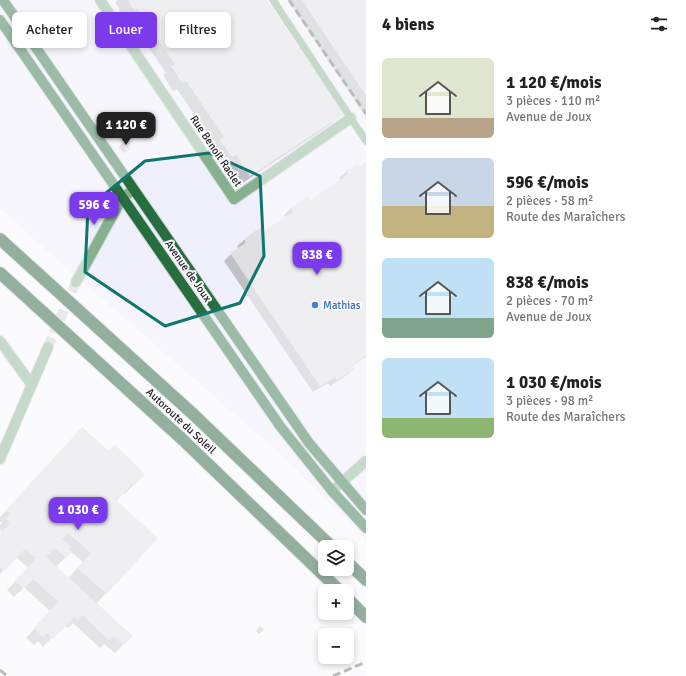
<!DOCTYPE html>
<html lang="fr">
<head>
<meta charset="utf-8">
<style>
  body { margin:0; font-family:Signika,sans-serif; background:#f2f2f2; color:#222; height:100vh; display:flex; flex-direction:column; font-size:15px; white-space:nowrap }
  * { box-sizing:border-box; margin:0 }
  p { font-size:13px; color:#767676 }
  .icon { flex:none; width:22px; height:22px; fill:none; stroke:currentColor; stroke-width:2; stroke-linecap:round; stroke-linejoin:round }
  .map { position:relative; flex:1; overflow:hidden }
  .sheet { display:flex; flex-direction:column; background:#fff; width:320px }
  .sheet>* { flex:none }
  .banner { position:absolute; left:12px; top:12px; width:294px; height:36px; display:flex; gap:8px }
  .fabs { position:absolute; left:318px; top:540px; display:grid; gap:8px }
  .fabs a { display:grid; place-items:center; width:36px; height:36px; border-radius:6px; background:#fff; box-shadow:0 2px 6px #0003; font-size:20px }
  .price { position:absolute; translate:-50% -34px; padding:0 9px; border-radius:8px; background:#7c3aed; color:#fff; font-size:13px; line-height:26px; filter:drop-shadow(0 1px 2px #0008) }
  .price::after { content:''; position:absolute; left:50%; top:24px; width:12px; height:9px; margin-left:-6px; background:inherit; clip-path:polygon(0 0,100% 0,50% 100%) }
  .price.active { background:#222; color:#fff }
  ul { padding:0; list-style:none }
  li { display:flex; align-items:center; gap:12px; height:100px; padding:0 16px }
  li span { display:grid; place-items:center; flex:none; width:112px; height:80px; border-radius:6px; color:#555 }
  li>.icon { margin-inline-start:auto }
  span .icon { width:48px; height:48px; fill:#fffc; stroke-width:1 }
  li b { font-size:17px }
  h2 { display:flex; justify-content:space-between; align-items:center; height:48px; padding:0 16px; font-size:17px }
  .chip { padding:0 14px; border-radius:6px; background:#fff; box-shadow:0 2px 6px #0003; font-size:14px; line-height:36px }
  .chip.active { background:#7c3aed; color:#fff }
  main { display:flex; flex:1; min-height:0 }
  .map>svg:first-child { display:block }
  .built { fill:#eff0fb }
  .shadow { fill:#0003; fill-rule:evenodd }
  .building { fill:#e0e0e3 }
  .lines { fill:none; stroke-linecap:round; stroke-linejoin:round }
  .street-tunnel { stroke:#d0d0d3; stroke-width:10; stroke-dasharray:10 5; stroke-linecap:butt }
  .lane-casing { stroke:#d4d4d7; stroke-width:8 }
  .street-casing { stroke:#d4d4d7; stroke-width:12 }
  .primary-casing { stroke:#d4d4d7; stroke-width:12 }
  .highway-casing { stroke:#d4d4d7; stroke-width:14 }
  .lane { stroke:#85b18f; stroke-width:7 }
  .street { stroke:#85b18f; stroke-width:10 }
  .primary { stroke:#276e3f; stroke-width:10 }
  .highway { stroke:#14522b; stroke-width:12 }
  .rail { stroke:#707072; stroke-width:3; stroke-dasharray:8 4; stroke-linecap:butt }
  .marked { fill:none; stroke:#0f766e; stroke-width:3; stroke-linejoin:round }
  .shop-dot { fill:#3f7fe0; stroke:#fbfbfe; stroke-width:1.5 }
  .labels { text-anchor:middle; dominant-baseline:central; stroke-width:4; stroke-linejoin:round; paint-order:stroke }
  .street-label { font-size:11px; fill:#252527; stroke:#fbfbfe }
  .shop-label { font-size:11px; fill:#366cbe; stroke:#fbfbfe; text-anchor:start }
</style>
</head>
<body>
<main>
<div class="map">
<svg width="366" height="676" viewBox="0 0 366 676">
  <rect width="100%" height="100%" fill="#fbfbfe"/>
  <path class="built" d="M0 0H366V540L284 457 46 250 0 208Z"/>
  <path class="shadow" d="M117 0H266L342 113 330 125 241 184 227 163 223 165 212 150 216 146 177 89 173 91 163 75 166 73 128 17 125 19 115 2Z
    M288 0H366V117Z
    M125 142 128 150 124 153 119 147Z
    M366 163V357L352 366 354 368 347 375 330 386 328 383 313 392 224 261 231 254 239 249 237 246 244 240 261 229 263 233 286 218 284 215 291 208 310 201 341 180 339 178 346 172 360 168Z
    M74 437 108 452 114 446 139 479 125 494 123 493 116 501 157 538 96 604 131 636 115 653 104 644 100 648 73 623 68 628 64 625 43 647 38 641 34 645 26 638 50 611 24 587 14 597 7 590 28 568 16 557 0 574V535L2 532 0 530V525L2 523 0 522V517ZM71 552 83 562 68 578 56 567Z
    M260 626 264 630 259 634 256 631Z"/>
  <path class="building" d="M128 0H267L344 114 250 176 236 155 232 157 220 140 224 137 186 81 182 83 171 66 175 64 137 9 134 11Z
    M302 0H366V95L338 54Z
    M126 140 131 149 126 152 121 144Z
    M366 161V356L353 365 355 369 337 380 335 377 320 386 230 253 246 243 244 239 261 227 264 231 293 212 291 208 308 196 311 200 348 174 345 171 358 163 360 167Z
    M82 427 109 451 114 444 145 474 134 486 132 484 117 501 158 538 107 594 77 568 91 553 68 533 62 539 71 547 69 550 72 552 66 558 54 548 46 557 133 636 124 645 113 636 109 640 82 615 78 620 74 617 53 639 47 633 43 637 34 628 58 601 33 579 24 589 15 581 36 558 25 549 4 571 0 567V534L10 523 6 518 10 514 6 510Z"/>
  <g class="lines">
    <path class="street-tunnel" d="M48 347 76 282"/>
    <defs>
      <path id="lane" d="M273 0 366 141"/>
      <path id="street" d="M100 0 234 199 351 118
        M76 282 122 198 133 190
        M0 341 32 385
        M0 459 48 347
        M332 491 366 461"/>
      <path id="primary" d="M3 0 309 443 366 510
        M0 20 280 426 332 491 366 528"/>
      <path id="highway" d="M0 239 194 415 332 547
        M0 273 183 440 340 591
        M347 562 366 580
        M347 598 366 617"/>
    </defs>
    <use href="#lane" class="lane-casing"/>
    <use href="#street" class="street-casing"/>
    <use href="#primary" class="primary-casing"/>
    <use href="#highway" class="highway-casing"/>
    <use href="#lane" class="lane"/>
    <use href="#street" class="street"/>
    <use href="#primary" class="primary"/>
    <use href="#highway" class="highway"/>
    <path class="rail" d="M289 0 366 114
      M0 670 7 676
      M333 676 366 662"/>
  </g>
  <path d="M0 0H366V676H0ZM209 153 260 176 264 256 240 303 165 326 85 272 88 208 145 161Z" fill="#fbfbfe" fill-opacity=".55" fill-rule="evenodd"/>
  <path class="marked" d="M209 153 260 176 264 256 240 303 165 326 85 272 88 208 145 161Z"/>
  <circle class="shop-dot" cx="315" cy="305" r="4"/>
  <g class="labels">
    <g class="street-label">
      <text transform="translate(216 151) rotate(56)">Rue Benoit Raclet</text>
      <text transform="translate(188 271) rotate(55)">Avenue de Joux</text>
      <text transform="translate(181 421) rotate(43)">Autoroute du Soleil</text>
    </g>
    <g class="shop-label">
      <text x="323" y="305">Mathias</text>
    </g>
  </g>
</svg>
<div class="fabs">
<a><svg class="icon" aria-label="layers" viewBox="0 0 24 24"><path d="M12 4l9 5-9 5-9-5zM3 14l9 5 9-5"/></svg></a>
<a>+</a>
<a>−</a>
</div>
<b class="price active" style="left:126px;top:146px">1 120 €</b>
<b class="price" style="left:94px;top:226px">596 €</b>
<b class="price" style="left:317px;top:276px">838 €</b>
<b class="price" style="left:78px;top:531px">1 030 €</b>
<div class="banner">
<a class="chip">Acheter</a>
<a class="chip active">Louer</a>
<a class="chip">Filtres</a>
</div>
</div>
<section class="sheet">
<h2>4 biens<svg class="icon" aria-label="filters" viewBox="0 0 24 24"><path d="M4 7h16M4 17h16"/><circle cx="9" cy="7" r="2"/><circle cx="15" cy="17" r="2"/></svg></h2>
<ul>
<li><span style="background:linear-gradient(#dfe7d0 75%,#b9a48a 0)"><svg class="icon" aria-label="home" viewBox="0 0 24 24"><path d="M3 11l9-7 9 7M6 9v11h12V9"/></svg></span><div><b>1 120 €/mois</b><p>3 pièces · 110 m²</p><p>Avenue de Joux</p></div></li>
<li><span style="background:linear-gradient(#c9d6e8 60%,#c2b280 0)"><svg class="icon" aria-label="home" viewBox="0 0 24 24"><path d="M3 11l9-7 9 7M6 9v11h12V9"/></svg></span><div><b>596 €/mois</b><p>2 pièces · 58 m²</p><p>Route des Maraîchers</p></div></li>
<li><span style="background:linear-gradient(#bfe0f5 75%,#7fa58c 0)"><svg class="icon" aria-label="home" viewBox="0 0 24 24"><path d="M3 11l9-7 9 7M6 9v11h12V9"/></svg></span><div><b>838 €/mois</b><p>2 pièces · 70 m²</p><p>Avenue de Joux</p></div></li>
<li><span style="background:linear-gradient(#bfe0f5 75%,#8fb573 0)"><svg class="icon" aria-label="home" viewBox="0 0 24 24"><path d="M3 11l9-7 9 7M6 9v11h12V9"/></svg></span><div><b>1 030 €/mois</b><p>3 pièces · 98 m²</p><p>Route des Maraîchers</p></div></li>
</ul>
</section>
</main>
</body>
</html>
